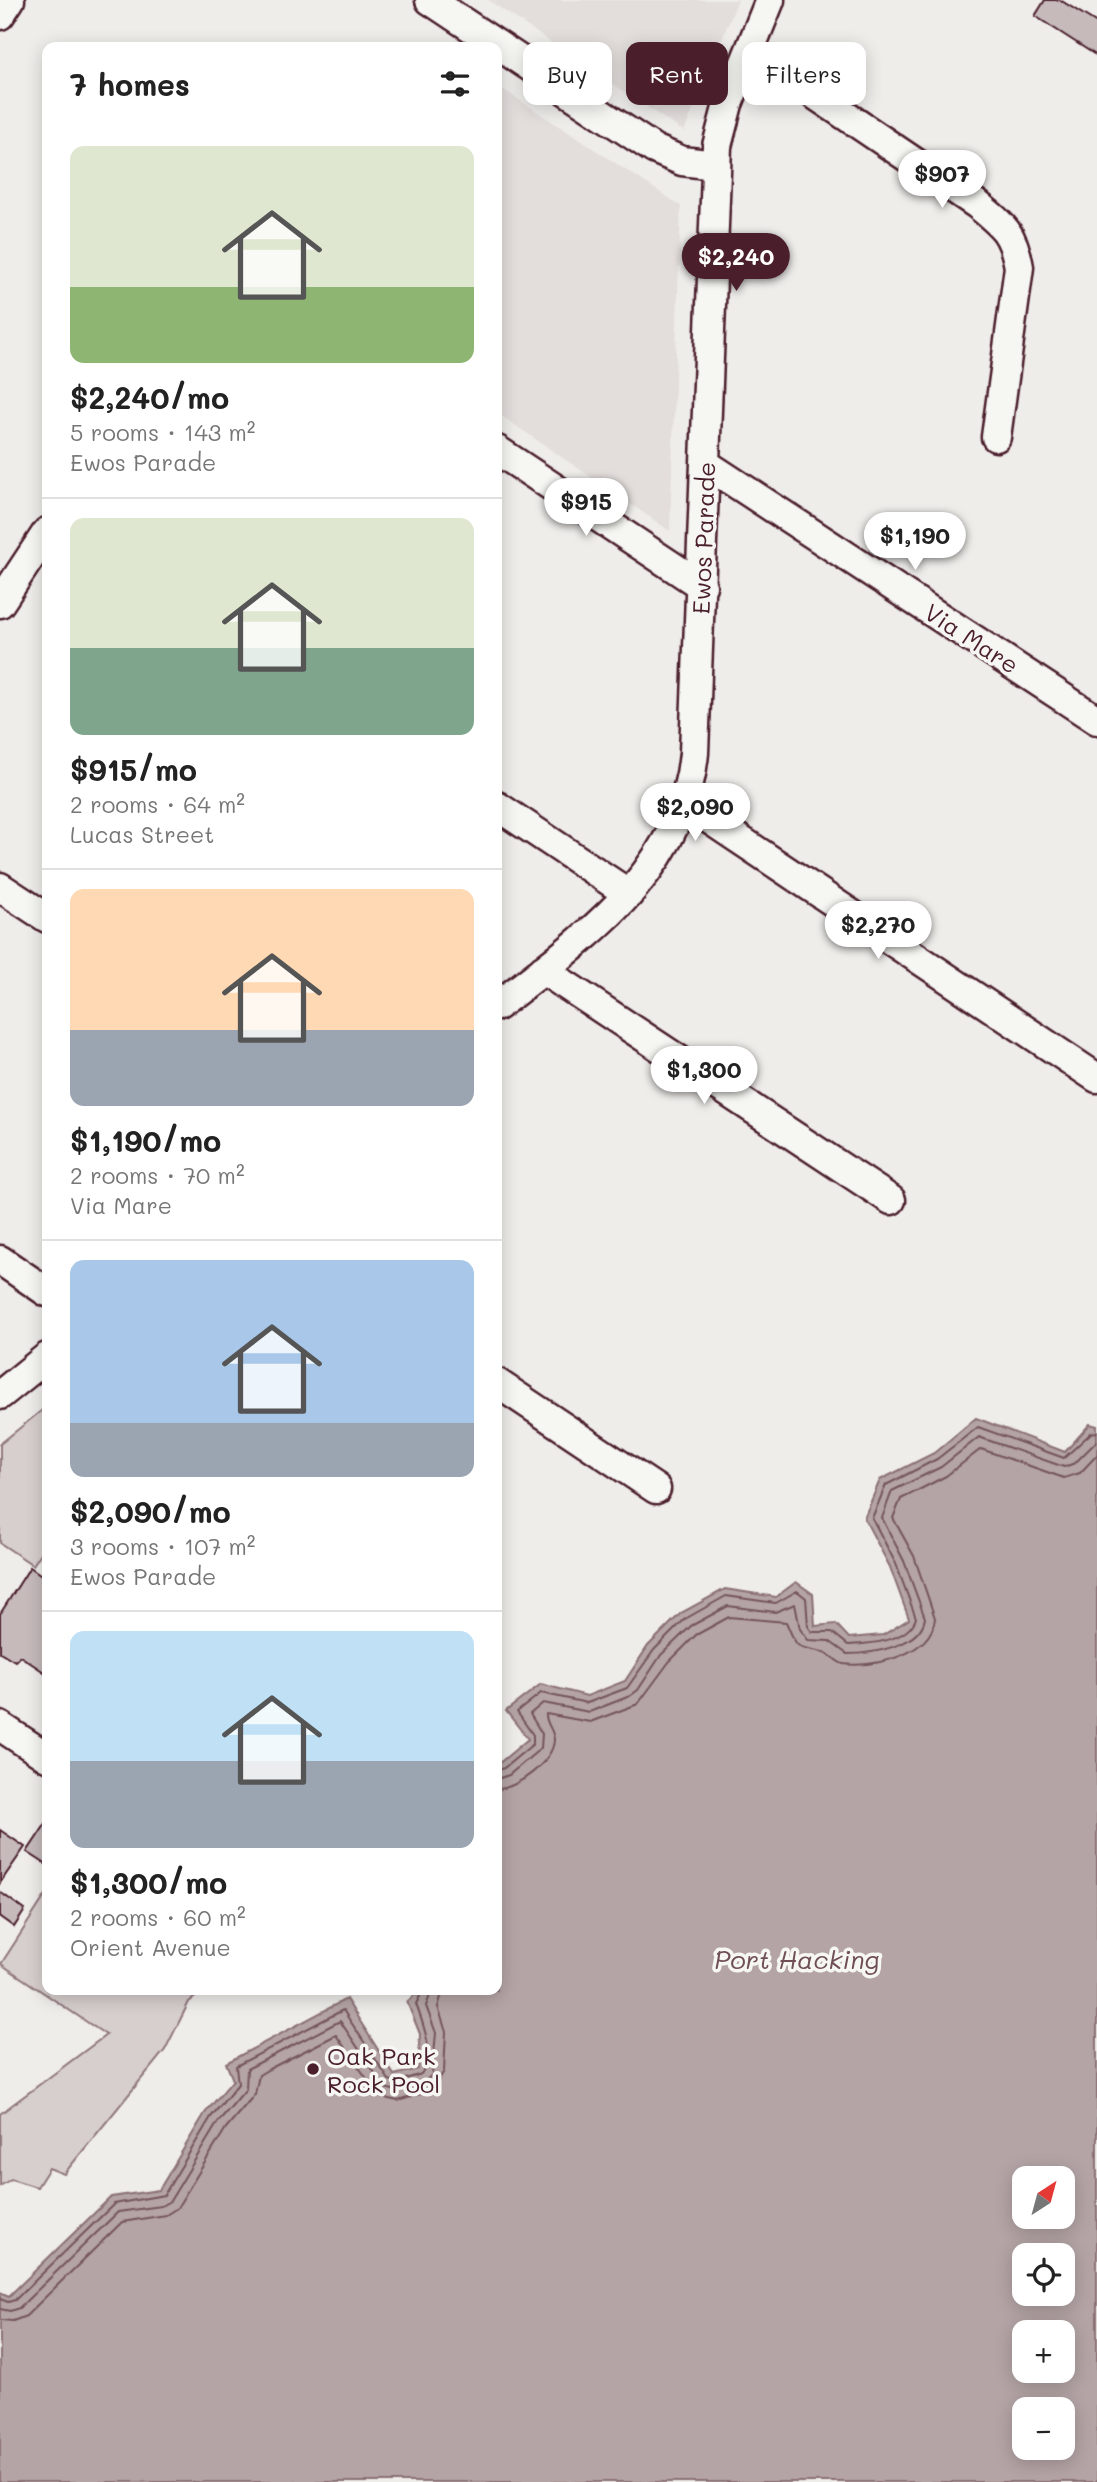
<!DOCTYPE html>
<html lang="en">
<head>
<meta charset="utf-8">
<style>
  body { margin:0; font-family:Mali,sans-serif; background:#f2f2f2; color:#222; height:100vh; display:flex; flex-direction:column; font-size:26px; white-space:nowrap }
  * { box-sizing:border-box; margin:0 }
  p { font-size:23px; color:#767676 }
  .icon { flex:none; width:38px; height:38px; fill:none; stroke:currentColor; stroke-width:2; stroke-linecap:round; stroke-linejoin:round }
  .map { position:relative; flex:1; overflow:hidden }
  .details { position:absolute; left:42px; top:42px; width:460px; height:1953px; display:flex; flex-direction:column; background:#fff; border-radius:14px; box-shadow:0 4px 18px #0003 }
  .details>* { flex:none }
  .guide { position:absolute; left:523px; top:42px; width:467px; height:63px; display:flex; gap:14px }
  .needle { width:46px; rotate:36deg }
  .fabs { position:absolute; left:1012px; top:2166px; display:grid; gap:14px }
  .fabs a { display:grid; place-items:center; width:63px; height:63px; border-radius:14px; background:#fff; box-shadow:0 4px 18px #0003; font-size:35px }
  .price { position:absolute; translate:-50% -60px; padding:0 16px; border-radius:24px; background:#fff; color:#222; font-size:23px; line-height:46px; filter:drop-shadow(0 2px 4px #0008) }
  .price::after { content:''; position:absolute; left:50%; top:42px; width:21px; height:16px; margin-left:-10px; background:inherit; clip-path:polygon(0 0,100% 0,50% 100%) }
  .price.selected { background:#4a1f2b; color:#fff }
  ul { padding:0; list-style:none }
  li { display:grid; align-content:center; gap:14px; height:371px; padding:0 28px }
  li+li { border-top:2px solid #e0e0e0 }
  li span { display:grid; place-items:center; height:217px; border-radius:14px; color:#555 }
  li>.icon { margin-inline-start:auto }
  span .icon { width:126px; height:126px; fill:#fffc; stroke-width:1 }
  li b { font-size:30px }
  h2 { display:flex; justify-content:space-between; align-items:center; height:84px; padding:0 28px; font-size:30px }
  .tag { padding:0 24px; border-radius:14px; background:#fff; box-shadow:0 4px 18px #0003; font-size:24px; line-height:63px }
  .tag.selected { background:#4a1f2b; color:#fff }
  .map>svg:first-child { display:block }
  .built { fill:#e3dedc }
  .green { fill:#d7cfce; stroke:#90777c; stroke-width:2 }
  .water { fill:#b4a4a5; stroke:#8a6f74; stroke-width:2; fill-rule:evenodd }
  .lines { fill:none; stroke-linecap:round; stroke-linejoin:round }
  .shore { stroke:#74545c; stroke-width:2 }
  .building { fill:#c6babb; stroke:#4a1f2b; stroke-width:2 }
  .minor-casing { stroke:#4a1f2b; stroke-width:33 }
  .minor { stroke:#f6f6f2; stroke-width:28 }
  .poi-dot { fill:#4a1f2b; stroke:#f6f6f2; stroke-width:2.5 }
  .labels { text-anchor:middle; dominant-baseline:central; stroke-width:7; stroke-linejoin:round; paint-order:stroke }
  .street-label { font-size:24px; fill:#4a1f2b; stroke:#f6f6f2 }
  .poi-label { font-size:24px; fill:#4a1f2b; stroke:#f6f6f2; text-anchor:start }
  .water-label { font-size:26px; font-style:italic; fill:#6f4e56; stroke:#f6f6f2 }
</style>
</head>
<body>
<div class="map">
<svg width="1097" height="2482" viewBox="0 0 1097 2482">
  <rect width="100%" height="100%" fill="#efedea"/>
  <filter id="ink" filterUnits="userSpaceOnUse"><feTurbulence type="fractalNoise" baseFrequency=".0143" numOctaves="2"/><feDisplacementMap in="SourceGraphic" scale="14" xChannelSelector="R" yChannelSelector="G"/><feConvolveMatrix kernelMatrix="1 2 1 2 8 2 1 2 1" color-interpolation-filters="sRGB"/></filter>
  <g filter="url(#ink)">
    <path class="built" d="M488 0H738L684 132Z
      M504 90 681 206 670 531 497 413V100Z"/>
    <path class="green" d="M47 1406V1544L33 1565 0 1543V1444Z
      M47 1893V1990H204L189 2002 165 2050 64 2174 49 2168 37 2187 11 2179 0 2186V2114L106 2035 1 1964Z"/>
    <path class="water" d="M976 1418 1065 1452 1090 1424 1097 1426V2482H0V2292L9 2296 111 2197 159 2190 205 2113 233 2080 226 2063 346 1999 394 2075 418 2069 420 2034 407 2002 419 1990H497V1765L528 1739 506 1711 541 1684 587 1696 625 1681 648 1646 681 1613 725 1589 776 1597 796 1582 813 1594 815 1626 836 1624 849 1638 883 1635 909 1619 890 1567 864 1518 880 1480 934 1453ZM1024 2179H1062V2217H1024ZM1024 2256H1062V2294H1024ZM1024 2333H1062V2371H1024ZM1024 2410H1062V2448H1024Z"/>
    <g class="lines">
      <path class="shore" d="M497 1770 504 1768 533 1744V1735L517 1712 541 1693 587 1703 627 1688 654 1650 685 1619 726 1596 776 1603 797 1591 806 1598 808 1626 812 1632H832L848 1645C869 1644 908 1642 916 1618L896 1564 872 1518 886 1485 937 1459 978 1427 1064 1458 1091 1433 1097 1432
        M497 1779 509 1775 541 1748 542 1734 530 1714 543 1703 589 1712 630 1696 638 1690 661 1655 691 1626 728 1606 775 1612 795 1604 800 1629 808 1640 829 1641 847 1654C870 1654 920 1647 925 1618L904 1561 882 1518 892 1491 941 1467 979 1437 1064 1467 1075 1463 1097 1441
        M497 1789C517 1789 553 1761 554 1740 554 1730 545 1723 546 1714L590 1722 638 1704 669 1662 696 1635 729 1617 786 1622C798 1649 793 1646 823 1652 829 1653 835 1661 843 1664 873 1668 932 1655 935 1618L914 1556 893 1518 901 1499 946 1476 981 1449 1064 1478 1080 1473 1097 1455
        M0 2299 8 2302 15 2300 114 2204 164 2195 211 2117 238 2084 236 2066 343 2010 389 2080 397 2082 421 2074C436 2054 423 2024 416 2004L423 1990
        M0 2309 10 2311 19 2308 118 2212 161 2206 170 2201 218 2122 246 2089 247 2069 340 2021 385 2088 397 2091 421 2084 432 2075 436 2033 426 2006 432 1990
        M0 2320 13 2321 26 2316 122 2222 166 2215 177 2208 226 2128 255 2094 259 2075 269 2069 336 2035 380 2097 398 2101 433 2090 444 2071 446 2032 438 2007 443 1990"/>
    </g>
    <path class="building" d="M1045 0H1060L1097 23V56L1035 16Z
      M30 1567 47 1579V1674L20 1656 15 1661 0 1652V1614Z
      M47 1822V1865L27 1852Z
      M0 1830 25 1847 0 1883Z
      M0 1892 25 1910 14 1927 0 1917Z"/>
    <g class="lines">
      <defs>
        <path id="minor" d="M430 0 654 149 682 161 715 165
          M0 15 10 0
          M750 51 978 205C1004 226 1013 233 1019 267L996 437
          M497 450 702 586
          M706 464 1097 720
          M0 603 47 532
          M685 803 1097 1078
          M497 806 629 894
          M0 887 47 918
          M543 970 891 1200
          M497 1006C584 938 683 872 694 753L717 146 728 104 770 0
          M0 1260 47 1292
          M497 1383 656 1489
          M0 1395 47 1357
          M0 1726 47 1757"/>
      </defs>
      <use href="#minor" class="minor-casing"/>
      <use href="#minor" class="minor"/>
    </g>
  </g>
  <circle class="poi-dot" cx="313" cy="2069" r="7"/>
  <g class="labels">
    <g class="street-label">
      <text transform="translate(703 538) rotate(-88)">Ewos Parade</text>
      <text transform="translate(972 638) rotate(33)">Via Mare</text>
    </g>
    <g class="poi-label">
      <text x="327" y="2055">Oak Park<tspan x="327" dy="28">Rock Pool</tspan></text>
    </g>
    <g class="water-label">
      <text x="797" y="1959">Port Hacking</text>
    </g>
  </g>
</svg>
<div class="fabs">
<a><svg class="needle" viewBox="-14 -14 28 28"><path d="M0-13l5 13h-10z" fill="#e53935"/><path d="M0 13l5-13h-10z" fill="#767676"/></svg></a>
<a><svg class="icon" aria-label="locate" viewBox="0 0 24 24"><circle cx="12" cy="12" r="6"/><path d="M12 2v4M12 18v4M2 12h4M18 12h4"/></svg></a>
<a>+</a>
<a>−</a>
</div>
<b class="price" style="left:942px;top:210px">$907</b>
<b class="price selected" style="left:736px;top:293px">$2,240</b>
<b class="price" style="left:586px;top:538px">$915</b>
<b class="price" style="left:915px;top:572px">$1,190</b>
<b class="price" style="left:695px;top:843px">$2,090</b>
<b class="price" style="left:878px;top:961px">$2,270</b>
<b class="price" style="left:704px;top:1106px">$1,300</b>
<div class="guide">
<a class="tag">Buy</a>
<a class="tag selected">Rent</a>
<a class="tag">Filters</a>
</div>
<section class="details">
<h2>7 homes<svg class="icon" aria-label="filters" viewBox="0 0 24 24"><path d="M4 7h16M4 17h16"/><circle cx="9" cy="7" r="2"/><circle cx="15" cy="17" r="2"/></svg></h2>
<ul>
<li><span style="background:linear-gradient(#dfe7d0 65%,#8fb573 0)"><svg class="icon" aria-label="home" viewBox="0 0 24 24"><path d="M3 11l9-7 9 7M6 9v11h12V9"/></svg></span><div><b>$2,240/mo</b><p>5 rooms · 143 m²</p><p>Ewos Parade</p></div></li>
<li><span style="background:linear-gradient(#dfe7d0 60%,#7fa58c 0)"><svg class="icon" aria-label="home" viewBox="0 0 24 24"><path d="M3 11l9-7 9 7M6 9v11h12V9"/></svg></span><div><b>$915/mo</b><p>2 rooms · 64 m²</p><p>Lucas Street</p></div></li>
<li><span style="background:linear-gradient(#ffd9b3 65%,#9aa5b1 0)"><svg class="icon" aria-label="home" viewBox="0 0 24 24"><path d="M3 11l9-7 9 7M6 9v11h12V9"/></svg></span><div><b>$1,190/mo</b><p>2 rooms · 70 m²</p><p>Via Mare</p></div></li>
<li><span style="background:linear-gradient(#a9c7e8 75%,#9aa5b1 0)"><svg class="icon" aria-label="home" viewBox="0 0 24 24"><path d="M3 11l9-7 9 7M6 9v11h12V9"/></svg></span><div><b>$2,090/mo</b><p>3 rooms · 107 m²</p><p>Ewos Parade</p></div></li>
<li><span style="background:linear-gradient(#bfe0f5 60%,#9aa5b1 0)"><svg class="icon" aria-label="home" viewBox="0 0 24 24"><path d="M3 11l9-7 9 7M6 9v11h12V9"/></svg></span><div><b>$1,300/mo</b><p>2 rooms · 60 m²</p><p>Orient Avenue</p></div></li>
</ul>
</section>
</div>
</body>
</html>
